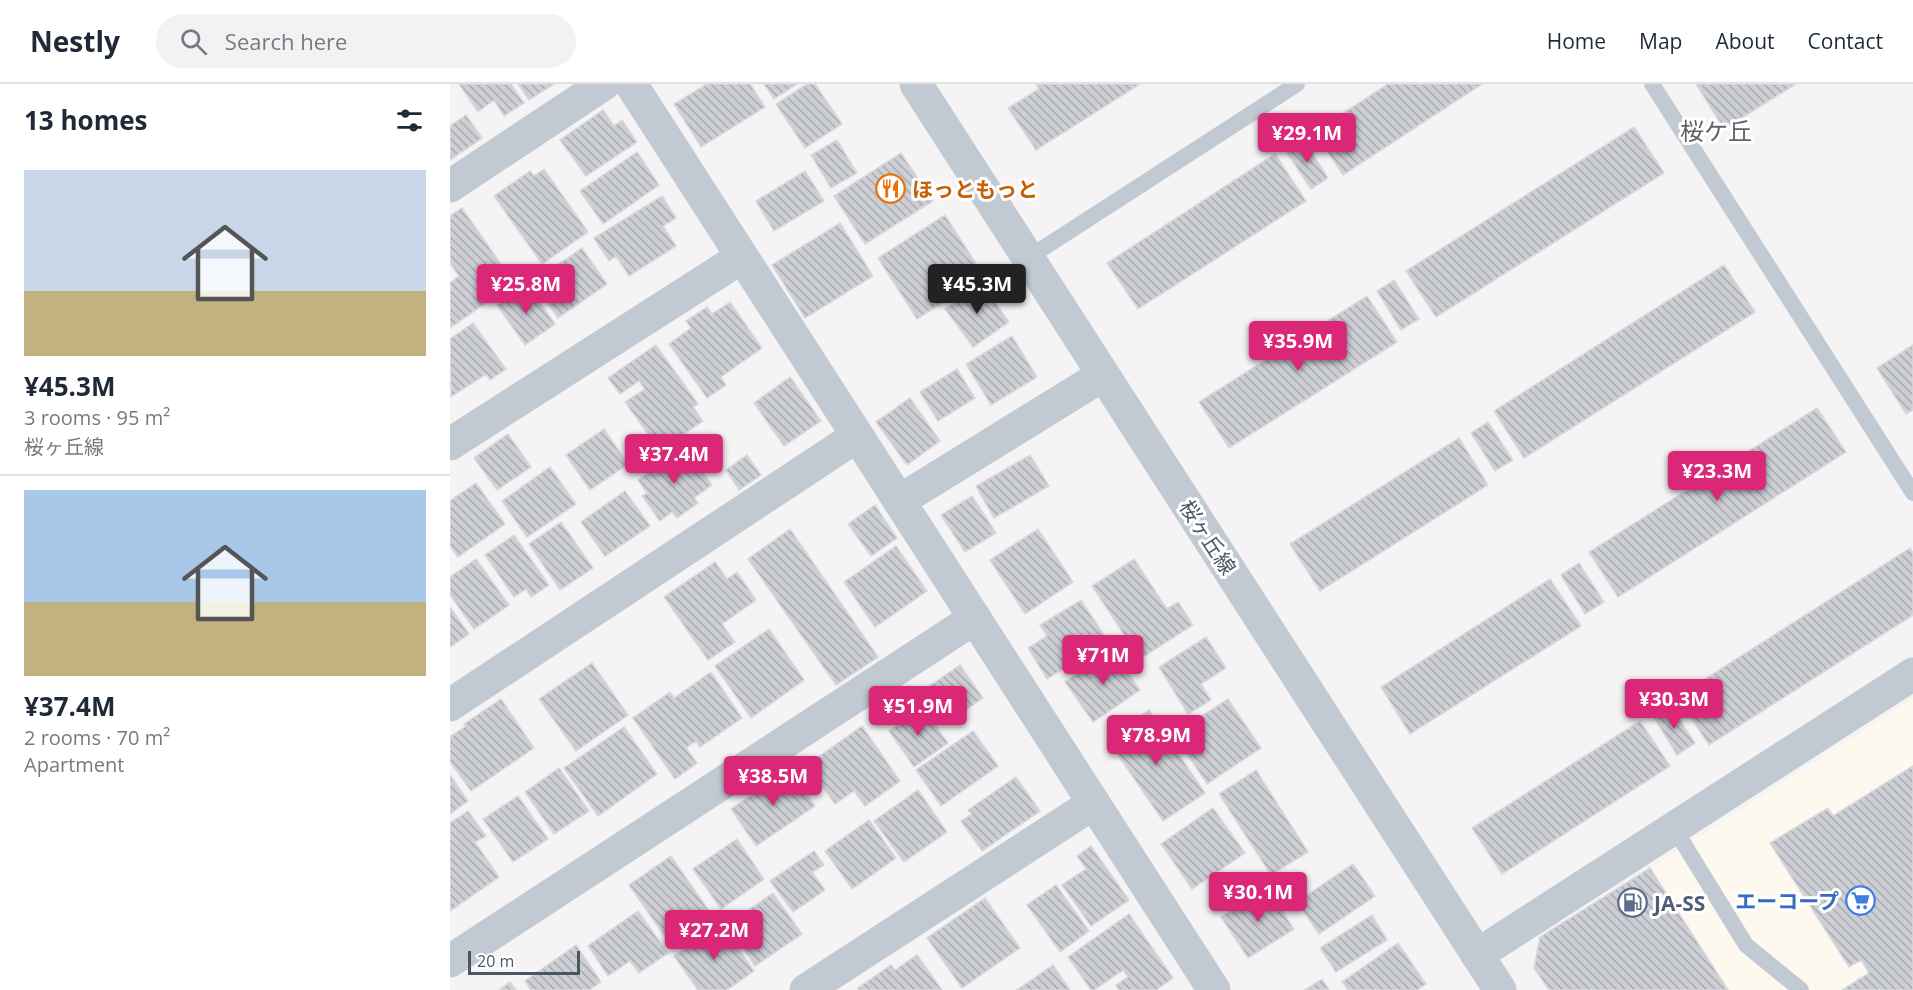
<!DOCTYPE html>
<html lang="en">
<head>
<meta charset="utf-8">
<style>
  body { margin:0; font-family:"Open Sans","Noto Sans JP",sans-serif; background:#f2f2f3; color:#1f2937; height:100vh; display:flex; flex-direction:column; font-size:22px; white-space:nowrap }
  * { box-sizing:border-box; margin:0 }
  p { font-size:20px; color:#747a83 }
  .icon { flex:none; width:33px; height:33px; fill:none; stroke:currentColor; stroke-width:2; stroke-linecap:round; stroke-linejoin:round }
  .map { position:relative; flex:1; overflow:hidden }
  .drawer { display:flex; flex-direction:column; background:#fff; width:450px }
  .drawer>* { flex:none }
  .scale { position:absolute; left:18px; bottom:15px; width:112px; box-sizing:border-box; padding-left:6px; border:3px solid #4a5661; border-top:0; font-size:16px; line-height:21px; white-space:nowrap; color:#4a5661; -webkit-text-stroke:4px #fff; paint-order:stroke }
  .price { position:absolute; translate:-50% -51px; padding:0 14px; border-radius:6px; background:#db2777; color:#fff; font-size:20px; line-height:39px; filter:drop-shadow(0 2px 3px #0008) }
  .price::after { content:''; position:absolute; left:50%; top:36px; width:18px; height:14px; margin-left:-9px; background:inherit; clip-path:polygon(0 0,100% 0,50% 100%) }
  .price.current { background:#222; color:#fff }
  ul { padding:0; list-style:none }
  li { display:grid; align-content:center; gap:12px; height:318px; padding:0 24px }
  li+li { border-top:2px solid #e0e1e3 }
  li span { display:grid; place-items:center; height:186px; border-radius:0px; color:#555 }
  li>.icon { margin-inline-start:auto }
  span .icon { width:108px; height:108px; fill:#fffc; stroke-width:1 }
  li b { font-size:26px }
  h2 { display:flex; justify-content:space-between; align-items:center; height:72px; padding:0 24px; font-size:26px }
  header { display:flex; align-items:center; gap:36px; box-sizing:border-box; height:84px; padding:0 30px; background:#fff; border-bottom:2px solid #e0e1e3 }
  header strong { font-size:28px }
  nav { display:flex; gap:33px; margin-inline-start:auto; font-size:21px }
  .search { width:420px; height:54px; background:#f2f2f3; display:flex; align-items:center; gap:15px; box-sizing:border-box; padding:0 21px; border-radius:33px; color:#747a83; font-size:22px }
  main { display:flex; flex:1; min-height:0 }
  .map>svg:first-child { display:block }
  .commercial { fill:#fdf9ef }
  .building { fill:url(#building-back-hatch); stroke:#d7d9de; stroke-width:1.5 }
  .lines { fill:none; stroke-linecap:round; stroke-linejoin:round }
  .service { stroke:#c1cad2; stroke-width:16 }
  .minor { stroke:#c1cad2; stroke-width:33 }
  .tertiary { stroke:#c1cad2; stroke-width:33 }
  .labels { text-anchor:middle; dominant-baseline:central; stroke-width:6; stroke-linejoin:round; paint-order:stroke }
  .food-label { font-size:21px; font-weight:bold; fill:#c56008; stroke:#fff; text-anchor:start }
  .street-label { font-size:21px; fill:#4a5661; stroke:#fff }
  .shop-label { font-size:21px; font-weight:bold; fill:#366cbe; stroke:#fff; text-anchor:end }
  .service-label { font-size:21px; font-weight:bold; fill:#4e5e75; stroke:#fff; text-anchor:start }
  .quarter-label { font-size:24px; fill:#5f6368; stroke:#fff }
</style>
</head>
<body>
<header>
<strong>Nestly</strong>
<div class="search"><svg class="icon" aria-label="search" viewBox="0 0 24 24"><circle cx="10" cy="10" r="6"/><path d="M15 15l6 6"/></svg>Search here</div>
<nav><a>Home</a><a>Map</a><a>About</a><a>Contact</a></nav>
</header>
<main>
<section class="drawer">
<h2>13 homes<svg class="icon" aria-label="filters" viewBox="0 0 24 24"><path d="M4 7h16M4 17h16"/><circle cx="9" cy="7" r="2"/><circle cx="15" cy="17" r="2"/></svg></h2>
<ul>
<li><span style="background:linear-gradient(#c9d6e8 65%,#c2b280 0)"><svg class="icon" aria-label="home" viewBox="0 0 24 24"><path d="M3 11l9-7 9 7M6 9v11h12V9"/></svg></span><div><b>¥45.3M</b><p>3 rooms · 95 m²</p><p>桜ヶ丘線</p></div></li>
<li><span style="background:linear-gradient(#a9c7e8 60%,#c2b280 0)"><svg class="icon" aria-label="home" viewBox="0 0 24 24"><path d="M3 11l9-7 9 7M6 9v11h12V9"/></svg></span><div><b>¥37.4M</b><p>2 rooms · 70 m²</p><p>Apartment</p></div></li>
</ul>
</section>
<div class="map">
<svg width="1463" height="906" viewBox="0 0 1463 906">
  <defs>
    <pattern id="building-back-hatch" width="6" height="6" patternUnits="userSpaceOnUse" patternTransform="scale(1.5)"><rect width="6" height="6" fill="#cdcfd5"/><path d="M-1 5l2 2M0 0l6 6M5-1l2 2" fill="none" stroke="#a8abb0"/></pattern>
  </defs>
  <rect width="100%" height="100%" fill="#f5f3f3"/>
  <path class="commercial" d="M1463 614V906H1278L1200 784Z"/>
  <path class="building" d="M9 0H61L74 19 54 32 44 16 28 28Z
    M68 0H104L79 16Z
    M257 0H300L315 23 251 63 224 20Z
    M314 0H347L324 15Z
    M357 0H365L392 40 355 64 326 20Z
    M586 0H690L586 66 558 24 589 5Z
    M938 0H1032L893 91 864 48Z
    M1246 0H1346L1274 45Z
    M153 26 164 42 172 36 187 58 136 92 110 56Z
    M16 31 32 54 0 76V42Z
    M1184 43 1214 89 986 233 956 187Z
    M853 55 878 94 861 105 835 66Z
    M387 56 407 89 381 104 361 71Z
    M187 68 209 101 153 140 130 107Z
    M451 69 483 117 415 160 384 112Z
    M825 70 856 117 688 225 657 179Z
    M94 85 138 148 92 180 44 112 80 87 84 92Z
    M355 87 374 117 324 147 306 117Z
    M212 112 226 134 213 142 226 162 179 192 166 172 159 177 144 154Z
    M12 124 64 199 0 244V199L9 192 0 179V132Z
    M495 131 534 192 467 235 428 174Z
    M390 139 423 192 355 234 322 181Z
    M132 164 157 200 108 234 83 198Z
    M1274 181 1305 228 1074 374 1044 327Z
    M944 196 969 235 951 246 927 207Z
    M77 200 105 240 75 261 47 221Z
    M532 200 559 238 523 263 495 225Z
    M917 212 947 258 779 364 749 318Z
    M280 218 312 264 271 293 276 301 257 314 219 260 241 244 236 237 257 223 262 230Z
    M23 239 56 285 40 296 36 290 1 313 0 255Z
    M562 252 587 293 541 321 516 280Z
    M206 261 248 320 243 323 253 337 212 365 203 351 200 353 175 318 195 305 189 297 170 310 158 294Z
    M1463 261V326L1456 330 1427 284Z
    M507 285 525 314 488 337 470 308Z
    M340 293 371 337 334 362 304 319Z
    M460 314 490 357 457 381 426 338Z
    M1367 324 1396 368 1168 513 1139 468Z
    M1038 338 1063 376 1045 387 1021 349Z
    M154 345 178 380 140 406 116 371Z
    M58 350 81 383 47 406 24 374Z
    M1009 354 1038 401 870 507 840 460Z
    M235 363 262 401 244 414 248 419 227 434 222 428 210 437 192 412 197 409 188 396Z
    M297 371 311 391 289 406 276 386Z
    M580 371 599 402 544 434 526 402Z
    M100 383 126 420 77 453 52 417Z
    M26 399 55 440 8 473 0 462V417Z
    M175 407 200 442 155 472 131 438Z
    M522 412 546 449 515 468 491 431Z
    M425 421 447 454 421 472 398 440Z
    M111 438 143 484 110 506 79 460Z
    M340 445 428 573 386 601 298 475Z
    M588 445 623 498 575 530 540 476Z
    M64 451 99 501 81 513 76 505 64 513 35 471Z
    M446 462 477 507 425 543 394 498Z
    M1460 464 1463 469V531L1259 661 1227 613Z
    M26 475 59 521 24 545 0 511V493Z
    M684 475 717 525 728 518 743 541 690 575 642 502Z
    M265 478 277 495 287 488 306 516 272 540 285 558 258 576 214 513Z
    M1129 479 1154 518 1135 530 1111 491Z
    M1100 495 1131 542 960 650 931 603Z
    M631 516 658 557 597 595 578 564 597 552 590 541Z
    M0 523 19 550 0 563Z
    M319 545 354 596 301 634 265 582Z
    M756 553 776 584 751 600 761 616 738 630 709 583Z
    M662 565 690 606 643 638 615 598Z
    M142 579 178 631 126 667 89 615Z
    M510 581 533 614 494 641 471 608Z
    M261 588 292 634 250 663 246 657 236 664 247 679 225 695 183 634 220 608 224 614Z
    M51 615 84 664 21 707 0 678V653L16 642 14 640Z
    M778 615 811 664 757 700 724 650Z
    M1220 621 1245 659 1227 671 1203 632Z
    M473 624 498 659 464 683 439 647Z
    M699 626 755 709 713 737 657 655Z
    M1190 637 1220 682 1052 790 1022 744Z
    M412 642 450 697 415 722 404 707 385 720 357 681Z
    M174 643 207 690 148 732 114 684Z
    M523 647 548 682 491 722 466 686Z
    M1463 682V906H1392L1419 889 1411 876 1399 883 1320 759 1378 724 1383 732Z
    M109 684 139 727 104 750 75 708Z
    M339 685 365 722 306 762 281 725Z
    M806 686 858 768 821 791 769 710Z
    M0 691 18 717 0 730Z
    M566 693 590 727 532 767 511 737 522 730 518 726Z
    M468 706 497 748 454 778 424 737Z
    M68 712 98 755 63 778 33 735Z
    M763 724 795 769 742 805 711 760Z
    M18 727 36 752 25 758 49 793 0 827V739Z
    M419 736 446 774 402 805 375 767Z
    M287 755 314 795 271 825 243 785Z
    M641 762 679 816 641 842 612 801 636 785 627 772Z
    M364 767 374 781 362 788 375 806 343 828 320 797Z
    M221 772 260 828 218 857 179 801Z
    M903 780 925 812 869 850 847 818Z
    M1200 784 1278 906H1099L1084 884 1090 853Z
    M606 801 639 847 610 868 577 821Z
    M817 803 844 845 798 874 771 833Z
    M323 809 352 850 305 882 277 841Z
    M535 814 570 864 512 904 477 854Z
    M188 827 218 869 189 889 180 877 158 892 138 862Z
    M679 830 723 894 706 906H669L666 901 678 893 673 886 644 906H641L618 873Z
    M922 831 937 856 886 888 870 864Z
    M271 839 304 887 277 906H248L224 872Z
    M948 859 976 900 967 906H898L892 898Z
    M126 861 151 898 139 906H81L75 897Z
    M467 871 492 906H409L408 904 441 881 445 886Z
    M603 881 620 906H567Z
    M872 895 879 906H855Z
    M60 898 66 906H49Z"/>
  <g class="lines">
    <path class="service" d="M1202 0 1463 409
      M578 174 847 0
      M1224 744 1296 861 1351 906"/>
    <path class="minor" d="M181 0 764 906
      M0 102 154 0
      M0 360 292 173
      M449 417 653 291
      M0 621 407 352
      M1027 871 1463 590
      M0 877 525 534
      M356 906 644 719"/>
    <path class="tertiary" d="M466 0 1050 906"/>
  </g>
  <defs>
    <symbol id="restaurant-ring" viewBox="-11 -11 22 22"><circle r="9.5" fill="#fff" stroke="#e8710a" stroke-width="1.5"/><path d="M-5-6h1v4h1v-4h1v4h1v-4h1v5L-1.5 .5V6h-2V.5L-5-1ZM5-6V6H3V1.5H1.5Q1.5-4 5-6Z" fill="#e8710a"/></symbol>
    <symbol id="supermarket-ring" viewBox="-11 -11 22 22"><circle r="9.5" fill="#fff" stroke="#3f7fe0" stroke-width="1.5"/><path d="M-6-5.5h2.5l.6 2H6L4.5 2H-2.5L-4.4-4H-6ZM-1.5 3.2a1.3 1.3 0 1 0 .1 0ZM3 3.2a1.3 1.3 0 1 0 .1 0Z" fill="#3f7fe0"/></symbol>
    <symbol id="fuel-ring" viewBox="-11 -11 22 22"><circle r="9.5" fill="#fff" stroke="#5c6f8a" stroke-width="1.5"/><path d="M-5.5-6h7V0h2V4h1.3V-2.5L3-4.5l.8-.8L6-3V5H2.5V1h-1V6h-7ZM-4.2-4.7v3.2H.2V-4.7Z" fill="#5c6f8a"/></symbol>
  </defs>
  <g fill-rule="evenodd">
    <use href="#restaurant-ring" x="424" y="88" width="33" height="33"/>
    <use href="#supermarket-ring" x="1394" y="800" width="33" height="33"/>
    <use href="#fuel-ring" x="1166" y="802" width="33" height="33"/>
  </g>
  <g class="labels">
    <g class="food-label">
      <text x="462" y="105">ほっともっと</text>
    </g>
    <g class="street-label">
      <text transform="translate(758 453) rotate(57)">桜ヶ丘線</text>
    </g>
    <g class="shop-label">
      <text x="1389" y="817">エーコープ</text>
    </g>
    <g class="service-label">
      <text x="1204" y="819">JA-SS</text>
    </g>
    <g class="quarter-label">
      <text x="1266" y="46">桜ケ丘</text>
    </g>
  </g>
</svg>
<div class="scale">20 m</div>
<b class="price" style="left:857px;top:80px">¥29.1M</b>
<b class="price" style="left:76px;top:231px">¥25.8M</b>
<b class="price current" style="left:527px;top:231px">¥45.3M</b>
<b class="price" style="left:848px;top:288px">¥35.9M</b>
<b class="price" style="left:224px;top:401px">¥37.4M</b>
<b class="price" style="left:1267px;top:418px">¥23.3M</b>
<b class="price" style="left:653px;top:602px">¥71M</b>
<b class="price" style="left:1224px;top:646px">¥30.3M</b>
<b class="price" style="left:468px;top:653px">¥51.9M</b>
<b class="price" style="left:706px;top:682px">¥78.9M</b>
<b class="price" style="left:323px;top:723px">¥38.5M</b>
<b class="price" style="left:808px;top:839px">¥30.1M</b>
<b class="price" style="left:264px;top:877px">¥27.2M</b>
</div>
</main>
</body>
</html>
